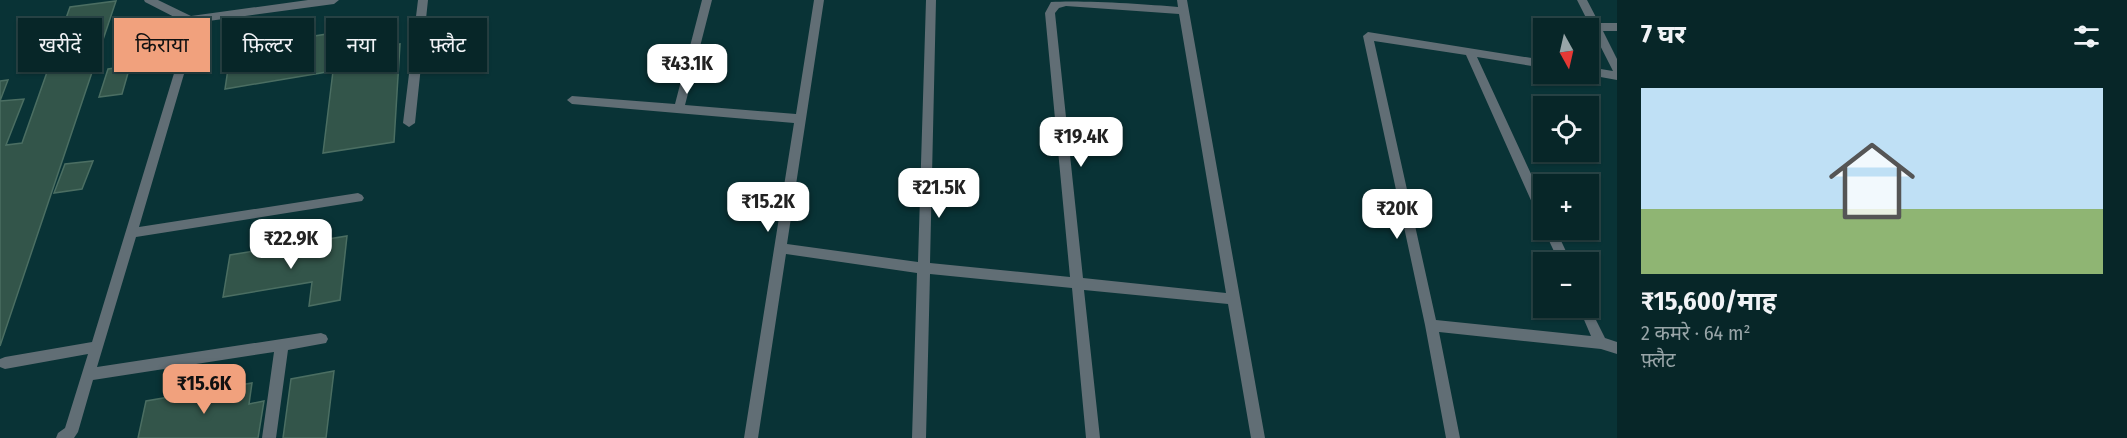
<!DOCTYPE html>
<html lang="hi">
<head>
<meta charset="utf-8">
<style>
  body { margin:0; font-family:"Fira Sans Condensed","Noto Sans Devanagari",sans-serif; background:#102e30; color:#f1f3f6; height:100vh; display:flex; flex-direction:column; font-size:22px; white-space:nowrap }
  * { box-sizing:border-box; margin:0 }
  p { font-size:20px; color:#98a5a8 }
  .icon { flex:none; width:33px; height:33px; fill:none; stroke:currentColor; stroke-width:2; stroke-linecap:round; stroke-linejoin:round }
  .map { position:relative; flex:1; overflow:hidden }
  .side { display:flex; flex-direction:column; background:#072628; width:510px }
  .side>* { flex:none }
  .top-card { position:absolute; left:18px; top:18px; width:570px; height:54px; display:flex; gap:12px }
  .needle { width:39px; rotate:172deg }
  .buttons { position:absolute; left:1533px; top:18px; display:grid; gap:12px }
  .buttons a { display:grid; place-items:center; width:66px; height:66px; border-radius:0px; background:#072628; box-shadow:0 2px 4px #0004,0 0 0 2px #284345; font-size:30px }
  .price { position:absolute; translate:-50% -51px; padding:0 14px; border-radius:12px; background:#fff; color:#222; font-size:20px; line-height:39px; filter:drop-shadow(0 2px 3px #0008) }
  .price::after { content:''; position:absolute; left:50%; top:36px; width:18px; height:14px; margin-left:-9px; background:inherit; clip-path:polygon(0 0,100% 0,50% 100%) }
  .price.selected { background:#f1a17d; color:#111 }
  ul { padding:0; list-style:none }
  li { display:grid; align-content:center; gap:12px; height:318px; padding:0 24px }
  li span { display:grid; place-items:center; height:186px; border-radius:0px; color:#555 }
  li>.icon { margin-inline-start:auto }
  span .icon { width:108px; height:108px; fill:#fffc; stroke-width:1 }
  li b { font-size:26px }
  h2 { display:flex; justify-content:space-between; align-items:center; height:72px; padding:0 24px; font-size:26px }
  .chip { padding:0 21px; border-radius:0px; background:#072628; box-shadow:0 2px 4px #0004,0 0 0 2px #284345; font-size:21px; line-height:54px }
  .chip.selected { background:#f1a17d; color:#111 }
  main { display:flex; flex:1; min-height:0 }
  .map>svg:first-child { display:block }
  .building { fill:#33554a; stroke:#4b6e62; stroke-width:1.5 }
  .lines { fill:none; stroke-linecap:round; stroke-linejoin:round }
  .service { fill:#616e75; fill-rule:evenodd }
  .minor { fill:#616e75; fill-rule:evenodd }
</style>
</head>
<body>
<main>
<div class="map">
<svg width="1617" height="438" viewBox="0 0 1617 438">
  <rect width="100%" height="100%" fill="#093336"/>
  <path class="building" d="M116 1 0 346V81L8 80 0 101 24 99 6 145 22 143 70 7Z
    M359 29V37L375 36 380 39 383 47 400 44 394 142 323 153 333 71 225 89 231 49Z
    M130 66 122 94 99 97 108 69Z
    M93 161 82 189 54 193 65 164Z
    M347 236 340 300 309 306 312 282 223 297 230 255Z
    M334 371 326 438H283L291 379Z
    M252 383 249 404 264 401 258 438H138L146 401Z"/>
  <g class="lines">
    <path class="service" d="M144 0H158L191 16 308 0H339L334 4 194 23 187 52 189 57 139 227 358 193 362 195 364 198 362 201 136 237 97 367 321 333 326 335 328 339 326 343 288 350 276 438H262L274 352 93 380 78 432 74 438H56L58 433 65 428 88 354 5 369 0 367V359L5 357 92 342 179 57 177 52 184 22 145 2Z
      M418 0H428L415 123 409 127 403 123Z"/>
    <path class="minor" d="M702 0H712L685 105 796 114 814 0H824L787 244 918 262 926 0H936L930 263 1070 277 1045 13 1051 2C1081 0 1145 4 1178 7L1177 0H1187L1265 438H1251L1228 304 1084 290 1100 438H1086L1072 288 930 274 926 438H912L917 273 786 254 758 438H744L794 123 572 104 567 100 572 96 675 104ZM1066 6 1179 14 1226 293 1083 278 1055 13 1059 8Z
      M1577 0H1587L1599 23H1617V31H1603L1617 59V80L1584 74H1588V67L1613 71Z
      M1368 32 1544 60V68L1477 57 1544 202V221L1538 216 1466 55 1374 41 1436 320 1591 336 1579 308H1588V304L1605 338 1617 342V354L1601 349 1439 332 1460 438H1446L1425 325 1363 36Z
      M1544 230H1556L1571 262H1559Z"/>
  </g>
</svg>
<div class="buttons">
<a><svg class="needle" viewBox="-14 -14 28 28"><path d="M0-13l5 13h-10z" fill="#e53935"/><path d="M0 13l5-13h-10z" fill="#98a5a8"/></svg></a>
<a><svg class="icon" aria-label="locate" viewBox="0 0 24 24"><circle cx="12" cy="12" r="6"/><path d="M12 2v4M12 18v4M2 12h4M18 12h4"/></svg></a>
<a>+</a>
<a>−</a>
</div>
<b class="price" style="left:687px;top:95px">₹43.1K</b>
<b class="price" style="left:1081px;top:168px">₹19.4K</b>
<b class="price" style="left:939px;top:219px">₹21.5K</b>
<b class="price" style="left:768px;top:233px">₹15.2K</b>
<b class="price" style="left:1397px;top:240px">₹20K</b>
<b class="price" style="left:291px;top:270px">₹22.9K</b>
<b class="price selected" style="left:204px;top:415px">₹15.6K</b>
<div class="top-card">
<a class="chip">खरीदें</a>
<a class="chip selected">किराया</a>
<a class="chip">फ़िल्टर</a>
<a class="chip">नया</a>
<a class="chip">फ़्लैट</a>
</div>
</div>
<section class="side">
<h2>7 घर<svg class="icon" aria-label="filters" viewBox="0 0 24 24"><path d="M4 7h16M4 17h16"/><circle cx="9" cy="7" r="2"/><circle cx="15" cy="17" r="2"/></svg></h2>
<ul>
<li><span style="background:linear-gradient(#bfe0f5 65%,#8fb573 0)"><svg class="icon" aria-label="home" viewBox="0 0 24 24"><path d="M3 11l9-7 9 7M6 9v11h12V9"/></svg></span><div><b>₹15,600/माह</b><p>2 कमरे · 64 m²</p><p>फ़्लैट</p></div></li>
</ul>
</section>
</main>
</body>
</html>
